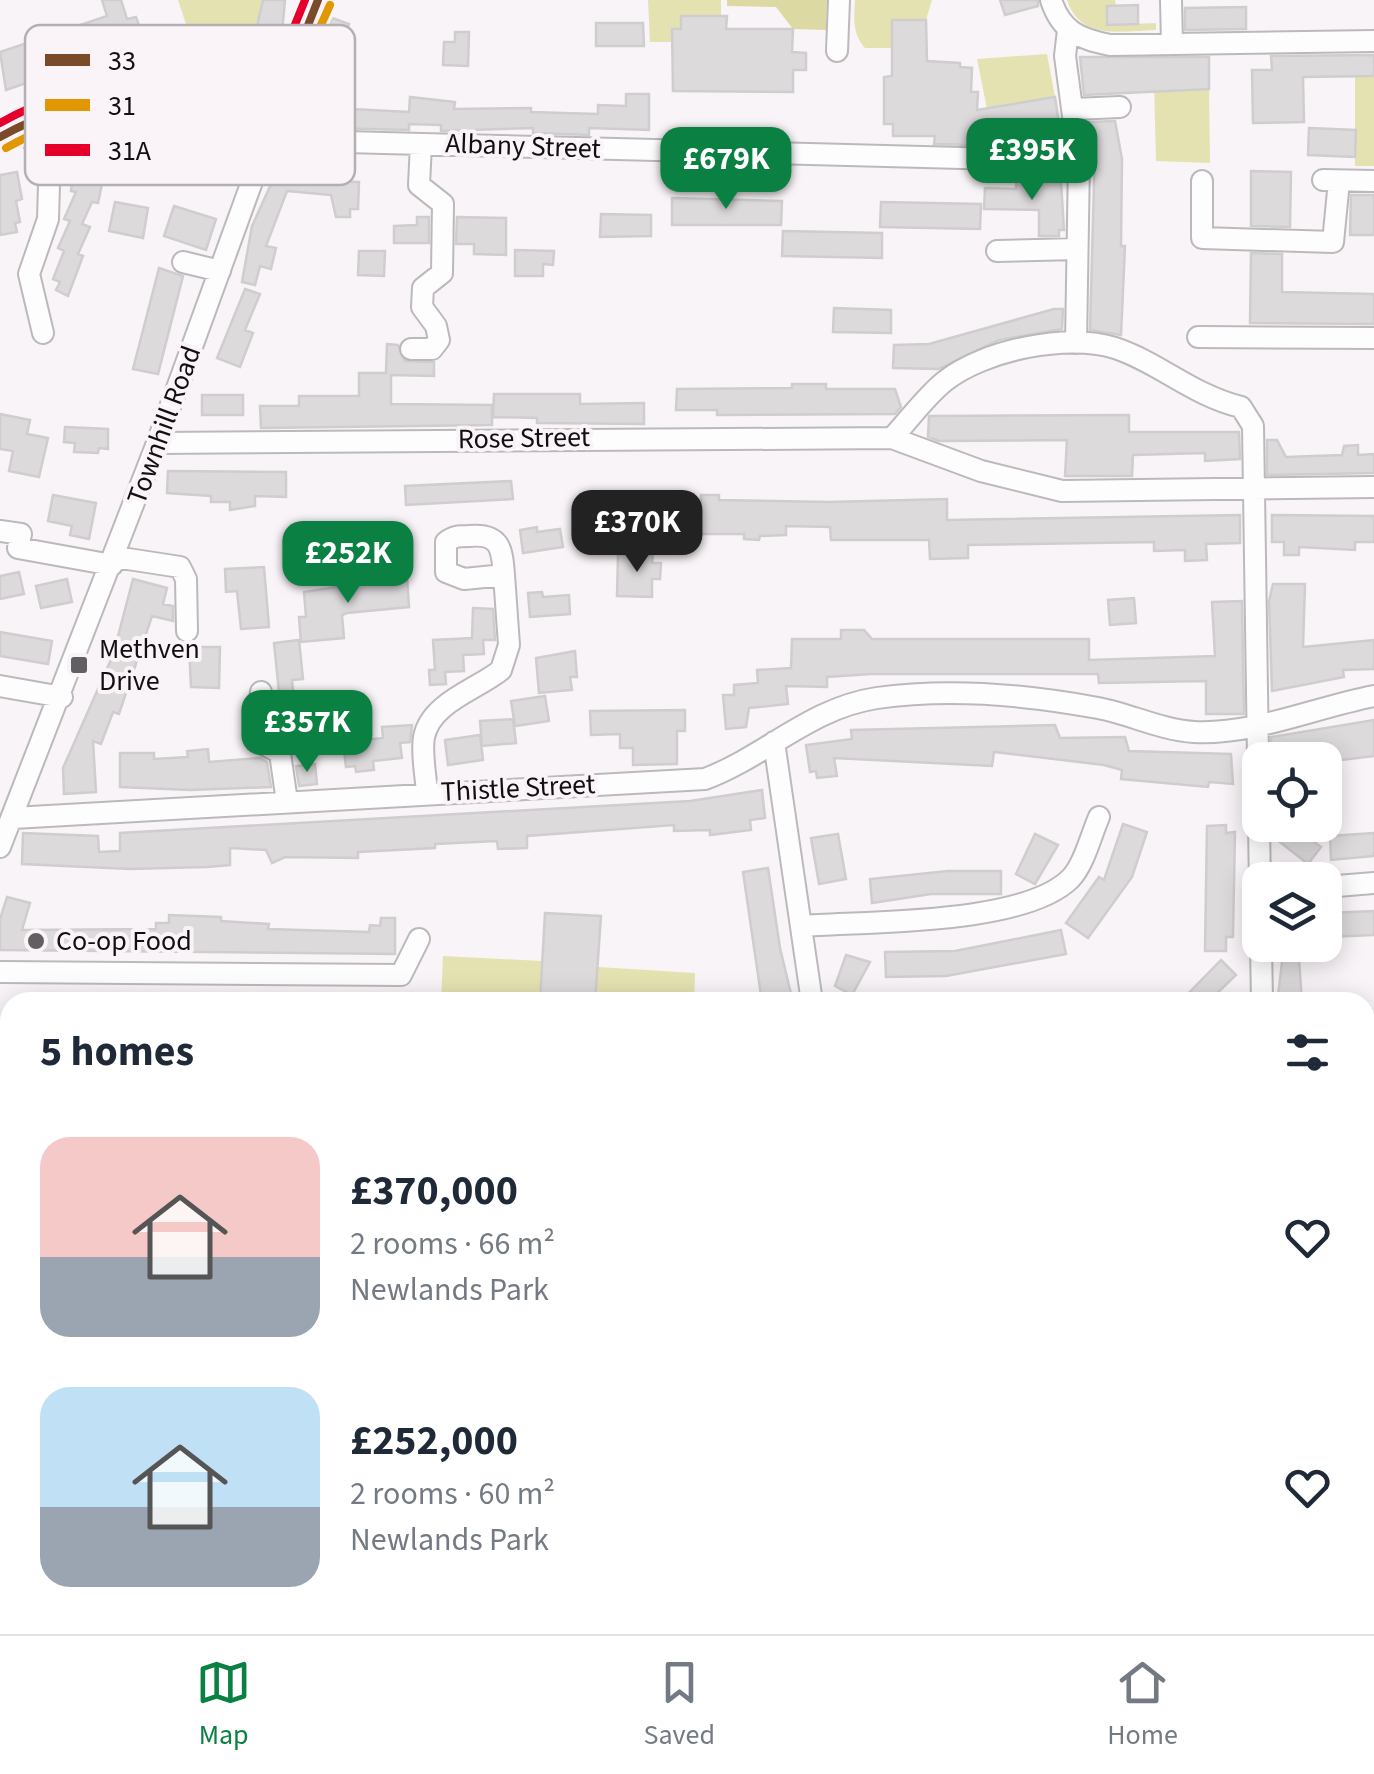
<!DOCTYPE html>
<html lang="en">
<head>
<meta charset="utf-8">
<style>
  body { margin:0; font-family:"Source Sans 3",sans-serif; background:#f2f2f3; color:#1f2937; height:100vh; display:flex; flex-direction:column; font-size:38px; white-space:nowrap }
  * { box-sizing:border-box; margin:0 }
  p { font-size:32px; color:#747a83 }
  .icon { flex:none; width:55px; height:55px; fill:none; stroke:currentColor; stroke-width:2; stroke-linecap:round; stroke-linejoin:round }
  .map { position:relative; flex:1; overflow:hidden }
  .drawer { position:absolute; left:0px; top:992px; width:1375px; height:642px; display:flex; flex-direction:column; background:#fff; border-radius:30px 30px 0 0; box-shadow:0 5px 25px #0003 }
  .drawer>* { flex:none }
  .tools { position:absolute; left:1242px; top:742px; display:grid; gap:20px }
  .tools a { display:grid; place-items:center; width:100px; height:100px; border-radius:20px; background:#fff; box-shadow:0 5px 25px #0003; font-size:50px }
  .price { position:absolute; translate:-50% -85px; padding:0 22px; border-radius:20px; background:#0b8043; color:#fff; font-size:32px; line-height:65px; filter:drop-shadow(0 2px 5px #0008) }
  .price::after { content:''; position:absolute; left:50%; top:60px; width:30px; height:22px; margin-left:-15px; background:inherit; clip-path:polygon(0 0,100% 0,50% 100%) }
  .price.on { background:#222; color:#fff }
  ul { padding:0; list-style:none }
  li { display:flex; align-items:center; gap:30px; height:250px; padding:0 40px }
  li span { display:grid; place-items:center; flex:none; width:280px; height:200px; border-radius:30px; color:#555 }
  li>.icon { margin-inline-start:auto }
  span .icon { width:120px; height:120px; fill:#fffc; stroke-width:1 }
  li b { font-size:42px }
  h2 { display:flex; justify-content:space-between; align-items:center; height:120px; padding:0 40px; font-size:42px }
  .dock { display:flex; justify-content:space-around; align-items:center; height:140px; border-top:2px solid #e0e1e3; background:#fff; font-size:28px; color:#747a83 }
  .dock a { display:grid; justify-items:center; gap:5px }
  .dock .on { color:#0b8043 }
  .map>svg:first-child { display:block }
  .green { fill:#e5e2b2 }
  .forest { fill:#ddd9a3 }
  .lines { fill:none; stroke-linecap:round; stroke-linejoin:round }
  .stream { stroke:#e7add8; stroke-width:5 }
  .building { fill:#dddadc; stroke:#d0cdcf; stroke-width:2.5 }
  .minor-casing { stroke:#bcb9bc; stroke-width:24 }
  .minor { stroke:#fefdfe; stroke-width:20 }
  .bus-1-casing { stroke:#faf3f8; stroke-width:15 }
  .bus-2-casing { stroke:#faf3f8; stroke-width:15 }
  .bus-3-casing { stroke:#faf3f8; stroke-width:15 }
  .bus-1 { stroke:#7a4b2a; stroke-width:8 }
  .bus-2 { stroke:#e09702; stroke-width:8 }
  .bus-3 { stroke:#e4002b; stroke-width:8 }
  .poi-dot { fill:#625f62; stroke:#faf3f8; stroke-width:4 }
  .labels { text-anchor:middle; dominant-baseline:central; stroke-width:8; stroke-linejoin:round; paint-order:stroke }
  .street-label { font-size:28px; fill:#110f11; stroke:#faf3f8 }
  .poi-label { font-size:28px; fill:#110f11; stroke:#faf3f8; text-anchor:start }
  .key { fill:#faf3f8; stroke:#b4afb3; stroke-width:2.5 }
  .key-label { font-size:28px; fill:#110f11 }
</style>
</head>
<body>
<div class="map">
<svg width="1374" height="1634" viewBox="0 0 1374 1634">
  <rect width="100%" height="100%" fill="#f9f4f7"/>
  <path class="green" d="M178 0H263L255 35 209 36 206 28 189 33Z
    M648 0H721V16H682L681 29 672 30 671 42H650Z
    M855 0H932L926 20H892V48H865C852 33 854 19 855 0Z
    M1067 0H1115L1116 6H1107V25L1156 23V30C1122 31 1080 41 1067 0Z
    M1047 54 1055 97 987 109 977 59Z
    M1355 76H1374V166H1355Z
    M1154 82 1209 89 1210 163 1156 161Z
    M443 956 542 961 540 1002H441Z
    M598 967 695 973 694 1002H595Z
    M1374 1403V1634H787L788 1625H1365V1409Z"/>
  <path class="forest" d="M727 0H827L826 30 793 29 776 7 727 6Z
    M1374 1382V1456L1365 1458V1387Z
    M929 1625H996V1634H919Z"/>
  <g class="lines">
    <path class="stream" d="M1365 1388 1374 1386
      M919 1634 929 1625"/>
  </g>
  <path class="building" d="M102 0H121L127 19 136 17 142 34 134 36 141 59 124 64 118 45 111 48 109 42 44 62 64 78 55 86 37 94 32 81 6 90 0 52 107 16Z
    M263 0H285L282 33 257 26Z
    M1000 0H1038V6L1005 15Z
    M1138 5V24L1107 25V6Z
    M1246 7V29L1185 30V8Z
    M681 16H727L726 29H793L792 52 806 53V70H793V92L673 91 672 29H681Z
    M332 18 349 24 346 32 352 35 337 74 342 75 333 108 409 112 410 97 455 102 454 109 531 108V112L598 114V105L626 106V94H649V130L589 128V135L533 133V128L441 131V125L409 124V130L287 127 296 100 312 101 324 54 319 52Z
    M892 20H926L927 61 960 63V67L972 68 971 92H978L977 110 1055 97 1059 124 976 135V145L934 144 935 136H893V124H884V77L892 76Z
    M596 23H643L644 46H596Z
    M455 32H469L468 66 443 65 444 42H455Z
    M1374 55V76L1303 77 1304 122 1253 123 1252 70H1272L1271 56Z
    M1209 57V89L1084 95 1080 57Z
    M1115 121 1122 159 1121 246H1125L1121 335 1090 330 1095 148H1091L1088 122Z
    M87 126 88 130 109 126 113 146 94 150 89 180 102 184 98 203 92 202 82 224 90 227 78 254 83 256 68 296 56 290 60 282 53 279 64 251 58 248 70 221 64 219 76 192 71 191 75 161 66 163 60 131Z
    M1309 128 1356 130 1355 157 1308 155Z
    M283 158H323V181L359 182 358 209H350V217H336L331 195 287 191 266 246 276 248 271 269 260 266 255 285 242 282 252 226Z
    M1251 171 1291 172 1290 227 1251 226Z
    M17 172 22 199 16 201 20 222 15 223 17 232 0 235V175Z
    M1016 181 1061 182 1064 230H1059V236H1039V210L984 209 985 188 1016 189Z
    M1351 195H1374V235H1350Z
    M672 198 782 201 781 225H672Z
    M115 202 148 208 143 238 109 231Z
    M881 202 981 204 980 229 880 227Z
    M174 206 216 219 206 250 164 236Z
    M601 214 651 215V236L600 237Z
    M417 217H429V243H394V226L417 225Z
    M457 217 506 218V255L474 254V244H456Z
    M783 231 882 233V258L782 256Z
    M515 250 554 251 553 265 543 264V276H515Z
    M359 251H385L384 276 358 275Z
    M1251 253 1282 254V292L1374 294V324L1250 323Z
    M159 268 183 276 158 374 133 369Z
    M245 289 260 294 245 330 253 333 240 367 217 358Z
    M834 308 891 310V333L833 332Z
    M1054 309H1063L1062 329 999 340 939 369 893 368 894 345 929 344Z
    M387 344 398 345 405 361 434 362V376L391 375V404L492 405V425L261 428 260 406H299V396H359V373H386Z
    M792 384H826V389H895L901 407 895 414 717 415V410H676L677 389 792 388Z
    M494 394H580V404L644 403V424L537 423V418L493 417Z
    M202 395H243V415H202Z
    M0 414 30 420 27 434 48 438 39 477 9 471 13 451 0 449Z
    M1129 415V432H1239L1240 459 1205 461V453L1133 455 1132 476H1065L1067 440 939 441 928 437 929 416Z
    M65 427 108 429V449L99 448 98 453 74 452 75 443 64 442Z
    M1267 440H1277L1286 457 1342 455 1344 446 1358 445V455L1374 454V473L1267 475Z
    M168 471 286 472V497L255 496V506L230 510V502H211V496L167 493Z
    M511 481 513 499 406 505 405 486Z
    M53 495 96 503 89 539 70 535 72 526 48 521Z
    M701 495H719V500L829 502 947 499V520L1240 515V543L1206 544 1207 560 1185 561V550L1154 551V542L968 545V558L930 559 929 540H831L830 527 786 526V535L760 536 759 540 744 539V534H701Z
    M1272 515 1374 516V542H1355V550L1299 547V555H1284V542H1272Z
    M537 527V532L560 529 563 547 523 553 520 530Z
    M618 554 653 555 652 563H661L660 579H652V597L617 596Z
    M264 567 269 627 241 629 237 591 226 592 225 569Z
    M19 572 24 594 0 599V576Z
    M407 576 409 607 347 613 342 615 344 638 301 642 299 617H306L304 592Z
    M67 579 72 602 41 608 36 586Z
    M133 579 167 588 163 604 173 606V621L152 616 119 714 113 712 101 744 93 741 96 792 64 794 63 768 113 655Z
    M1273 584H1305L1303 647 1374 640V669L1343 670 1344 677 1272 691 1269 601Z
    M542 592 543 597 569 595 570 614 530 617 528 593Z
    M1134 598 1136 623 1110 625 1108 600Z
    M1242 601 1244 714H1206V681L1099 683 1098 674H871L827 677V687L786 686 788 704 749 708 746 727 726 729 723 695H734V685L758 683 757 670 791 668 792 639H841V630H864L872 639H1089V660L1215 656 1212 602Z
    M473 608 493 609 495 640H483L484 654 463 655 464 671 445 672 446 684 430 685 429 670H435L433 640 472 638Z
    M0 632 52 641 48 664 0 656Z
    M299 640 303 679 292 680 295 711 283 712 285 734H276L271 720 273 702H280L274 643Z
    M189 647H220L219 688 191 687Z
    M575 651 577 677H570L572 690 539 693 536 658Z
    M545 696 549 721 515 726 511 701Z
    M685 710V731H677V764L633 765V748H620V734L591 735 590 711Z
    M513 719 516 743 482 746 480 721Z
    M1374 720V756L1325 762 1272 760 1271 737Z
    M412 725 410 742 400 743 402 758 373 761 374 770 356 772 355 766 346 767 343 742 383 738 382 727Z
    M1055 725 1060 738 1125 737 1129 751 1231 754 1233 784 1209 782 1208 787 1121 779 1122 770 1104 765 994 752 992 766 834 758 837 776 817 778 816 771 810 772 806 745 852 739 851 730Z
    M480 735 483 760 448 765 445 740Z
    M208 749 209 762 260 758 267 762 271 787 190 790 120 787V753H154V759L188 757 187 751Z
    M315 764 317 784 299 786 296 766Z
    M762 790 765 818 750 820 751 830 710 835V830L674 831V825L527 836V848L498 849 497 841 435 844V848L358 852V858L285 857 272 863 266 850 230 848V865L207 867 130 869 22 864 23 833 98 836 99 852 120 851V833L690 801Z
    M1123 824 1147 832 1132 877 1088 938 1066 923 1099 877 1104 880Z
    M1226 825V833L1235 832 1233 937H1226V951H1205L1207 826Z
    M1293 826 1321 847 1308 864 1280 842Z
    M1374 833V856L1331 860 1330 836Z
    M838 834 846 879 819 884 811 838Z
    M1035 834 1058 845 1035 884 1016 874Z
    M768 868 780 948 793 1002H762L743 872Z
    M948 871H1001V894H931L872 903 870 879Z
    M7 897 30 903 22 930 156 929V923H169V915L221 917V921L269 924 268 929 369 932 370 925 380 926 381 918H395V954L0 950V919Z
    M1374 911V935L1330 937 1329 913Z
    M545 913 601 916 595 1002H540Z
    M1061 930 1066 954 946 976 886 977 885 952 955 951Z
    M1284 945H1298L1302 1002H1286V997L1278 996Z
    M846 955 870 962 852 995 835 986Z
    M1221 960 1236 975 1208 1002H1180Z"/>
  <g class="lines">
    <defs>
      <path id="minor" d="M1051 0C1061 31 1079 39 1110 45L1374 41
        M1171 0 1172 44
        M1068 30 1065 56 1079 161 1076 343
        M224 39 249 38 297 52
        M837 51 839 0
        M1073 109 1120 107
        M22 122 45 163 49 184 48 219 29 274 43 333
        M0 137C86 81 189 82 288 76
        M267 140 1079 161
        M1323 180 1374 181
        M1202 181V238L1333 242 1339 181
        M997 251 1077 249
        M183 262 220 271
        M1198 337 1374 338
        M411 349H432L439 340 436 326 422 307 423 288 442 273 443 204 419 185 421 144
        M892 438C909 420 925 397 945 381 984 350 1067 333 1115 348 1160 363 1192 395 1241 407L1253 426 1260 889
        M157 443 892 438 981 471 1062 491 1374 487
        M0 531 21 534 18 548 112 565
        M115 557 180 567 186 579 187 631
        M0 686 62 697
        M261 692 257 721 265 745 280 753 287 802
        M774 742 812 1002
        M427 793C426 776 421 753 424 737 431 702 478 689 501 670L509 645 504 575 464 579 446 572V542C454 536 459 536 469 536 500 533 502 548 504 575
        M13 818 705 779C766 756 810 708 877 698 948 688 1028 695 1098 708 1130 714 1161 730 1194 732 1254 735 1316 707 1374 696
        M0 847 157 443 318 0
        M1325 887 1374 883
        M801 926C868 921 1023 925 1070 879 1084 865 1091 835 1099 817
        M1261 945 1262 1002
        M0 972 401 975 419 939
        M1365 1070 1374 1069
        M0 1140 10 1141
        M1365 1254 1374 1253
        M0 1357 10 1359
        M0 1475 10 1477
        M0 1613 11 1634
        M220 1625 224 1634
        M483 1634 485 1625"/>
    </defs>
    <use href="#minor" class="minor-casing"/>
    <use href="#minor" class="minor"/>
    <defs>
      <path id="bus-1" d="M0 137C91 86 186 82 288 76L318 0"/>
      <path id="bus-2" d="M6 148C72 111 140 98 215 93 241 91 268 92 293 87L330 5"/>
      <path id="bus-3" d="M0 123C87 74 182 69 279 64L305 0"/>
    </defs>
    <use href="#bus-1" class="bus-1-casing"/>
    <use href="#bus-2" class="bus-2-casing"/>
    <use href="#bus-3" class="bus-3-casing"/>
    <use href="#bus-1" class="bus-1"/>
    <use href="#bus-2" class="bus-2"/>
    <use href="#bus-3" class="bus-3"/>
  </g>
  <g class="poi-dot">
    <rect x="69" y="655" width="20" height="20" rx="5"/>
    <circle cx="36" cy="941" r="10"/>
  </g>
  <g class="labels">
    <g class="street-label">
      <text transform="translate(523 146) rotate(2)">Albany Street</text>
      <text transform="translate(164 425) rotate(-70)">Townhill Road</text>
      <text transform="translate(524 438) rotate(-1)">Rose Street</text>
      <text transform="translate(518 788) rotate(-3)">Thistle Street</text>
    </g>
    <g class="poi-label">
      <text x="99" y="649">Methven<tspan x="99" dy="32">Drive</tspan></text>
      <text x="56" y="941">Co-op Food</text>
    </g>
  </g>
  <rect x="25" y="25" width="330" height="160" rx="15" class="key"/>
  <rect x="45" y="54" width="45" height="12" fill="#7a4b2a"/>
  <rect x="45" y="99" width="45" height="12" fill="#e09702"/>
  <rect x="45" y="144" width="45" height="12" fill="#e4002b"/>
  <g class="key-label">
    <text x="108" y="70">33</text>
    <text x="108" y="115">31</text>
    <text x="108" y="160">31A</text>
  </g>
</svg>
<div class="tools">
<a><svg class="icon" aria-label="locate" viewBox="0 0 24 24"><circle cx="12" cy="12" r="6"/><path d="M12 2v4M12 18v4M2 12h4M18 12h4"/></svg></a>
<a><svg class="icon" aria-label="layers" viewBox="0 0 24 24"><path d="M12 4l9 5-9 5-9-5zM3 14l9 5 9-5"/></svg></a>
</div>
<b class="price" style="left:1032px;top:203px">£395K</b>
<b class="price" style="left:726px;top:212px">£679K</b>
<b class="price on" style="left:637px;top:575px">£370K</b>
<b class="price" style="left:348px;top:606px">£252K</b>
<b class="price" style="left:307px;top:775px">£357K</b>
<section class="drawer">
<h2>5 homes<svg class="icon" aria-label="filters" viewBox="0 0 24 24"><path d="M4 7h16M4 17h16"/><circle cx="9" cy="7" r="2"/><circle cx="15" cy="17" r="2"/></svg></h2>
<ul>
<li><span style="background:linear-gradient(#f6c9c9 60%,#9aa5b1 0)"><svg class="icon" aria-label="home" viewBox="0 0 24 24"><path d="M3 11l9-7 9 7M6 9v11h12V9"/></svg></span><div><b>£370,000</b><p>2 rooms · 66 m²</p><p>Newlands Park</p></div><svg class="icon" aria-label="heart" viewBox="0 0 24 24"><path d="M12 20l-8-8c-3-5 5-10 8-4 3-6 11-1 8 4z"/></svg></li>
<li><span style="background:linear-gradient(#bfe0f5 60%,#9aa5b1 0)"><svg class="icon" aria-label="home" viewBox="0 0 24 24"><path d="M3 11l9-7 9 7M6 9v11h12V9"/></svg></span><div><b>£252,000</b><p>2 rooms · 60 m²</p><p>Newlands Park</p></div><svg class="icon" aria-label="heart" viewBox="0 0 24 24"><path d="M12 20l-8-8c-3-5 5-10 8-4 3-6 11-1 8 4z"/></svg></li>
</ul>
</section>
</div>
<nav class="dock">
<a class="on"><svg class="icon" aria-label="map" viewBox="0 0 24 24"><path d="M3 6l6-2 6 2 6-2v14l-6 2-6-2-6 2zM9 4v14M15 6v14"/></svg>Map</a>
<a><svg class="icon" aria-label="saved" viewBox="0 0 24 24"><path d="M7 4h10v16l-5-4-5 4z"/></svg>Saved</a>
<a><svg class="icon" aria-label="home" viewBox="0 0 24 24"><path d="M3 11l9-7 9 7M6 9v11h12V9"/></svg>Home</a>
</nav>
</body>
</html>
